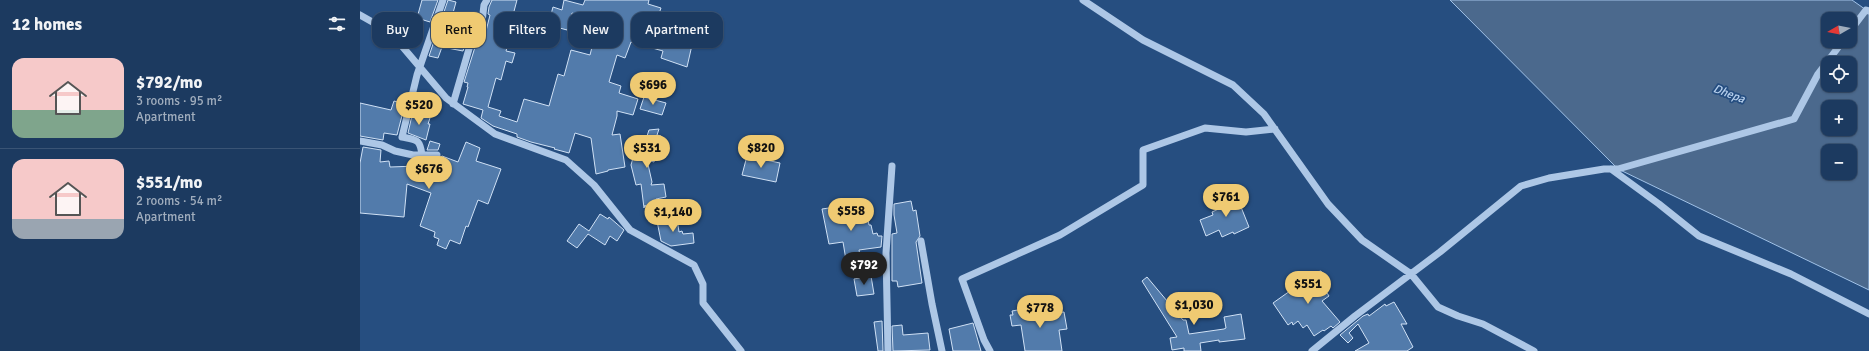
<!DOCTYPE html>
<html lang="en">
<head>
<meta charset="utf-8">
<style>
  body { margin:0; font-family:Signika,sans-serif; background:#254166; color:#f1f3f6; height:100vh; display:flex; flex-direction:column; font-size:15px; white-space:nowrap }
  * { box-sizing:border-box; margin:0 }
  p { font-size:13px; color:#a0adbd }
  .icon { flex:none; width:22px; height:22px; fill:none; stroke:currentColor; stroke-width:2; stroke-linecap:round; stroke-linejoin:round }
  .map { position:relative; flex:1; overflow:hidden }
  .panel { display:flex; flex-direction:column; background:#1c3a60; width:360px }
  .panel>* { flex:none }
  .banner { position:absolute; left:12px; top:12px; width:380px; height:36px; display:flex; gap:8px }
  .needle { width:26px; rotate:261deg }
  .controls { position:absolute; left:1461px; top:12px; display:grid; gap:8px }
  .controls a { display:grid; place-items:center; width:36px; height:36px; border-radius:8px; background:#1c3a60; box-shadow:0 1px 3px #0004,0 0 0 1px #3a5475; font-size:20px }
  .price { position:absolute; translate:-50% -34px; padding:0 9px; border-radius:14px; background:#efca72; color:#111; font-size:13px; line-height:26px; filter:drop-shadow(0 1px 2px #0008) }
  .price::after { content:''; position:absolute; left:50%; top:24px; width:12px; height:9px; margin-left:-6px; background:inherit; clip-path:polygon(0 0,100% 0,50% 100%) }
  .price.active { background:#222; color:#fff }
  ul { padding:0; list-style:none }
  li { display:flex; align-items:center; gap:12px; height:100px; padding:0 12px }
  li+li { border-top:1px solid #3a5475 }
  li span { display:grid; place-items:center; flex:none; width:112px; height:80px; border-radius:12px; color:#555 }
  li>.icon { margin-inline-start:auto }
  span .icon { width:48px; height:48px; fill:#fffc; stroke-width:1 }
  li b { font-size:17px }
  h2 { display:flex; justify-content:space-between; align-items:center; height:48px; padding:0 12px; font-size:17px }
  .tag { padding:0 14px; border-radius:12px; background:#1c3a60; box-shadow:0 1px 3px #0004,0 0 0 1px #3a5475; font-size:14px; line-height:36px }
  .tag.active { background:#efca72; color:#111 }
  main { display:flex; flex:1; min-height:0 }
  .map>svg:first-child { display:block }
  .water { fill:#4b698d; stroke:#a1c2e7; fill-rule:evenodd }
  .building { fill:#527bab; stroke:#d0e1f5 }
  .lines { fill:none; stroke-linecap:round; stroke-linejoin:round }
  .minor { stroke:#adc7e6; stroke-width:7 }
  .labels { text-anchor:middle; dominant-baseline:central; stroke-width:3.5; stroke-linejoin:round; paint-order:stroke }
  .water-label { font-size:12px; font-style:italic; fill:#b8d1ee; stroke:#264e80 }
</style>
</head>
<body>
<main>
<section class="panel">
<h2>12 homes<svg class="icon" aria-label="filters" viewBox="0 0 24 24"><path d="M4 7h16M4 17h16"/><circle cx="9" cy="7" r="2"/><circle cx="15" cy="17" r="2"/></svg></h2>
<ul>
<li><span style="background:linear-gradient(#f6c9c9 65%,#7fa58c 0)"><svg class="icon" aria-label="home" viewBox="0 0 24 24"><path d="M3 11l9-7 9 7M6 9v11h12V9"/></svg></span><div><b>$792/mo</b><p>3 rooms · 95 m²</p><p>Apartment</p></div></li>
<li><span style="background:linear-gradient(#f6c9c9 75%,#9aa5b1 0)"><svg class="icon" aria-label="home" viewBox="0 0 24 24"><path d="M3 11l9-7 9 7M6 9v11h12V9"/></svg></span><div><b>$551/mo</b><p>2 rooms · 54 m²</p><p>Apartment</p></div></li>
</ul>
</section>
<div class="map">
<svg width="1509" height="351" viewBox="0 0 1509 351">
  <rect width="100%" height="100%" fill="#264e80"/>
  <path class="water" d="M1090 0H1492L1509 12V290L1258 169ZM1468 19H1490V41H1468ZM1468 63H1490V85H1468ZM1468 107H1490V129H1468ZM1468 151H1490V173H1468Z"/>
  <path class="building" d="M62 0H78L70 22 57 18Z
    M88 0 96 2 90 24H93L92 30 108 37 103 51 82 47 78 58 69 56Z
    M132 0H157L153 15 157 17 146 51 155 53 152 63 146 61 141 80 136 78 128 107 141 111 139 116 157 122 164 99 189 106 198 74 204 76 211 50 230 55 235 35 227 32 231 19 212 13 207 30 196 27 198 20 190 18 193 7 202 10 204 0 223 5 225 0H289L288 4 301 8 296 22 308 25 303 42 322 47 323 43 332 45 327 67 301 58 303 51 271 42 265 58 257 55 249 82 261 86 259 93 278 99 273 115 257 111V116L252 135 260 134 265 167 248 170V171L236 174 231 138 215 133 209 153 194 149 195 148 171 142 157 137V134L133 126 121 118 123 110 103 104 108 87H107L108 83 104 82 116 44 119 40 122 41 126 31 130 15 128 14 129 7Z
    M284 97 306 103 302 115 280 109Z
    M34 101 45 104 37 135 24 133 23 140 0 136V103L31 110Z
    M53 111 70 118 68 124H70L66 140 48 133Z
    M299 129 297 135 301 136 294 162 287 160 292 182 291 185 304 184 306 197 296 199 297 205 286 207 285 205 284 208 281 184 276 185 271 165 278 140 285 142 289 130Z
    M70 141 80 144 78 150H67Z
    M106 142 120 148 116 161 141 169 128 204 118 200 108 227 106 226 100 244 90 240 86 249 77 245 79 239 74 237 75 232 60 226 71 193 47 184 44 217 0 213V163L3 147 21 150 20 162 29 161 30 167 58 166 62 167 64 160H77L82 156 98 162Z
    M387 156 420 163 416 182 382 175Z
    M875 192 889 227 874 234 873 232 862 237 859 230 846 236 840 220 853 215 852 212 863 207 860 200Z
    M551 201 553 211 556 210 560 236 556 242 562 283 538 287 537 281H532V234L537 233 534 215V204Z
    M503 203V206L505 205 509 225H511L513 234 517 233 518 236H522L521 247 499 250 503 273 493 275 491 265 487 266 483 242 469 244 462 209Z
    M240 214 248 219 249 217 264 230 257 241 250 236 245 245 228 234 217 248 207 241 219 224 229 231Z
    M317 218 319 232 322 231 323 234 333 233 334 243 311 246 301 241 297 221Z
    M961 271 968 288 965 290 969 296 962 301 980 322 973 328 971 326 964 331 963 330 954 336 947 325 943 328 938 321 933 325 932 322 928 325 913 303 937 286 935 282 946 275Z
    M511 276 514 294 497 296 494 279Z
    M787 277 823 320H826L829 334 864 329 866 328 864 317 881 314 885 339 859 342V340L840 343 841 351H824V348L812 350 810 338 817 337 782 281Z
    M1034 302 1047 324H1041L1053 347 1047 351H995L1009 343 998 324 989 333 993 338 988 343 980 335 1003 316 1008 314 1009 316 1025 304 1026 306Z
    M669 308 670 312 693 308 694 313 704 312 707 329 699 330 702 351H665L661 325 652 326 650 315H653L652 311Z
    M522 321 523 351H518L514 322Z
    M613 323 621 351H593L589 329Z
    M542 325 543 335 568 333 570 350 533 351 532 326Z"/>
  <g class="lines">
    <path class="minor" d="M723 0 783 40 873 85 904 114 968 204 1002 240 1051 274 1078 307 1098 316 1123 324 1174 351
      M0 15 30 32 86 98 135 134 206 160 234 185 270 230 334 265 343 284V303L381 351
      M1490 31 1506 10 1509 11
      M93 104 111 42 121 30 124 5 127 0
      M0 141 22 145 35 151 53 155H77
      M62 155C60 139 57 140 42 137L57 75 83 0
      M1251 169 1299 204 1339 236 1431 274 1509 314
      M561 241 572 304 582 351
      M528 351 526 253 532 166
      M630 351 624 340 602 279 700 235 783 185V150L845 128 886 132 915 129
      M952 351 995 316 1080 252 1161 186 1189 178 1244 169H1258L1434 119 1458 74 1483 41"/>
  </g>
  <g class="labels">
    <g class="water-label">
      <text transform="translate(1369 94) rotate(21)">Dhepa</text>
    </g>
  </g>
</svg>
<div class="controls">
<a><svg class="needle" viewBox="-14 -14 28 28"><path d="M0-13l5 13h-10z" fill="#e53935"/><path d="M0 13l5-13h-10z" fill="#a0adbd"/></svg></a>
<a><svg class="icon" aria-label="locate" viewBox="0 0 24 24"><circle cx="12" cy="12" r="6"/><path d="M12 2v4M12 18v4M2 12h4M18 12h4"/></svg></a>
<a>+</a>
<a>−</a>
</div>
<b class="price" style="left:293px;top:106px">$696</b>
<b class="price" style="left:59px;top:126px">$520</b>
<b class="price" style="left:287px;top:169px">$531</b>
<b class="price" style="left:401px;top:169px">$820</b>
<b class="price" style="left:69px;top:190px">$676</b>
<b class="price" style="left:866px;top:218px">$761</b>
<b class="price" style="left:491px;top:232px">$558</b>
<b class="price" style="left:313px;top:233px">$1,140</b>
<b class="price active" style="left:504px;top:286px">$792</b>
<b class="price" style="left:948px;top:305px">$551</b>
<b class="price" style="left:834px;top:326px">$1,030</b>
<b class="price" style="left:680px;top:329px">$778</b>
<div class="banner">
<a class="tag">Buy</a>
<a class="tag active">Rent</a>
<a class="tag">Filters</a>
<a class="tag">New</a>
<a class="tag">Apartment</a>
</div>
</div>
</main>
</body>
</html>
